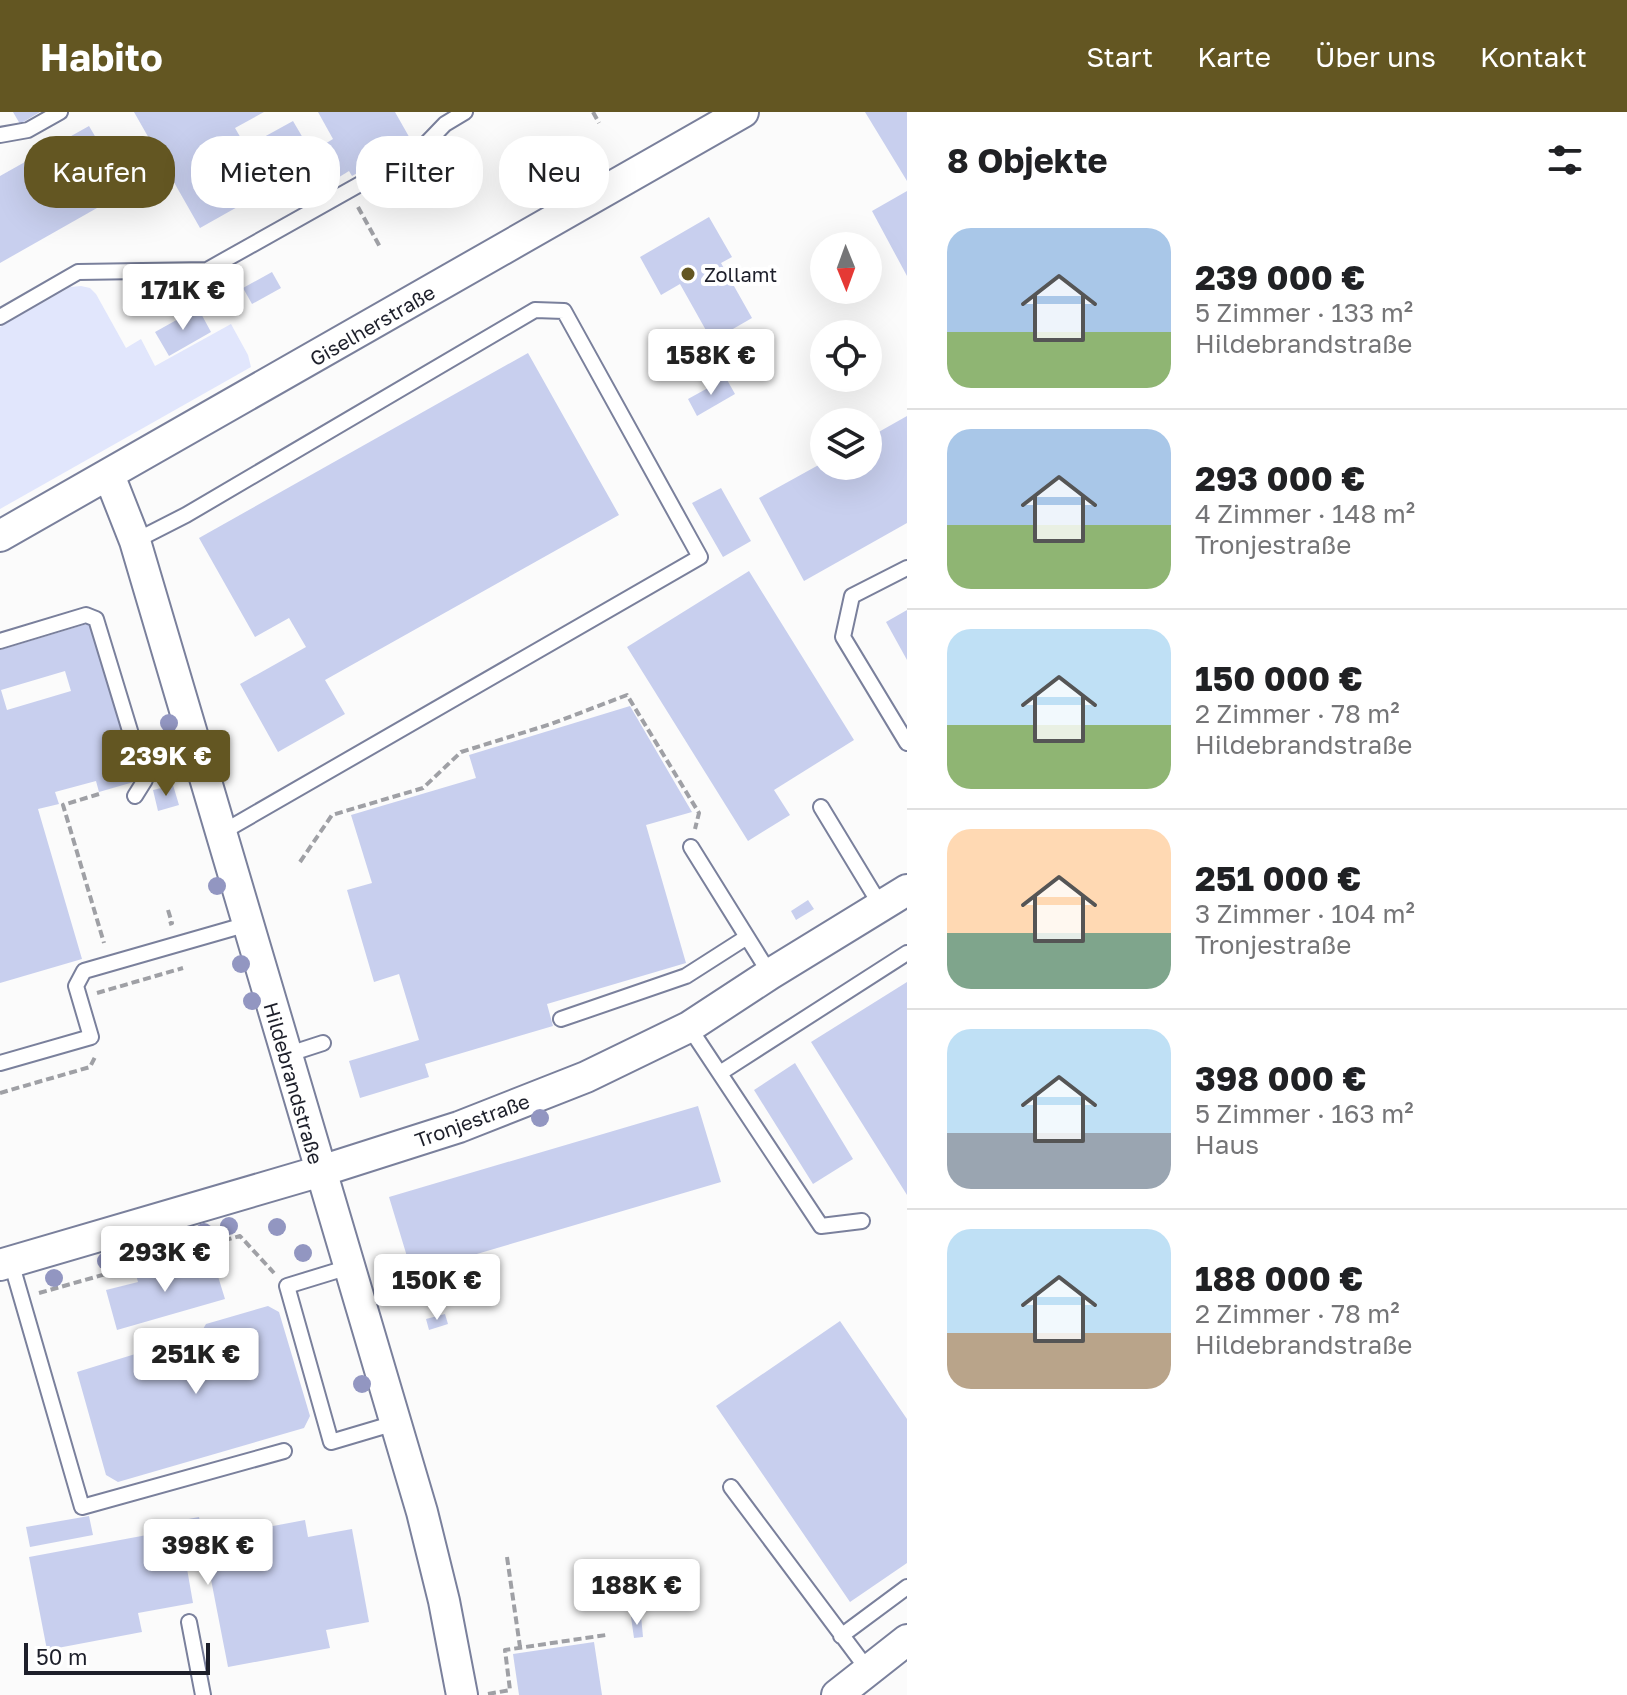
<!DOCTYPE html>
<html lang="de">
<head>
<meta charset="utf-8">
<style>
  body { margin:0; font-family:"Golos Text",sans-serif; background:#f2f2f2; color:#202124; height:100vh; display:flex; flex-direction:column; font-size:30px; white-space:nowrap }
  * { box-sizing:border-box; margin:0 }
  p { font-size:26px; color:#757577 }
  .icon { flex:none; width:44px; height:44px; fill:none; stroke:currentColor; stroke-width:2; stroke-linecap:round; stroke-linejoin:round }
  .map { position:relative; flex:1; overflow:hidden }
  .sheet { display:flex; flex-direction:column; background:#fff; width:720px }
  .sheet>* { flex:none }
  .hud { position:absolute; left:24px; top:24px; width:760px; height:72px; display:flex; gap:16px }
  .needle { width:52px; rotate:179deg }
  .tools { position:absolute; left:810px; top:120px; display:grid; gap:16px }
  .tools a { display:grid; place-items:center; width:72px; height:72px; border-radius:50%; background:#fff; box-shadow:0 8px 32px #0002; font-size:40px }
  .scale { position:absolute; left:24px; bottom:20px; width:186px; box-sizing:border-box; padding-left:8px; border:4px solid #1d1f2a; border-top:0; font-size:22px; line-height:28px; white-space:nowrap; color:#1d1f2a; -webkit-text-stroke:6px #fff; paint-order:stroke }
  .price { position:absolute; translate:-50% -68px; padding:0 18px; border-radius:8px; background:#fff; color:#222; font-size:26px; line-height:52px; filter:drop-shadow(0 2px 4px #0008) }
  .price::after { content:''; position:absolute; left:50%; top:48px; width:24px; height:18px; margin-left:-12px; background:inherit; clip-path:polygon(0 0,100% 0,50% 100%) }
  .price.on { background:#635622; color:#fff }
  ul { padding:0; list-style:none }
  li { display:flex; align-items:center; gap:24px; height:200px; padding:0 40px }
  li+li { border-top:2px solid #e0e0e0 }
  li span { display:grid; place-items:center; flex:none; width:224px; height:160px; border-radius:24px; color:#555 }
  li>.icon { margin-inline-start:auto }
  span .icon { width:96px; height:96px; fill:#fffc; stroke-width:1 }
  li b { font-size:34px }
  h2 { display:flex; justify-content:space-between; align-items:center; height:96px; padding:0 40px; font-size:34px }
  .chip { padding:0 28px; border-radius:32px; background:#fff; box-shadow:0 8px 32px #0002; font-size:28px; line-height:72px }
  .chip.on { background:#635622; color:#fff }
  header { display:flex; align-items:center; gap:48px; box-sizing:border-box; height:112px; padding:0 40px; background:#635622; color:#fff }
  header strong { font-size:38px }
  nav { display:flex; gap:44px; margin-inline-start:auto; font-size:28px }
  main { display:flex; flex:1; min-height:0 }
  .map>svg:first-child { display:block }
  .green { fill:#e1e6fc }
  .building { fill:#c8cfee; fill-rule:evenodd }
  .lines { fill:none; stroke-linecap:round; stroke-linejoin:round }
  .lane-casing { stroke:#7a809c; stroke-width:18 }
  .street-casing { stroke:#7a809c; stroke-width:34 }
  .path { stroke:#9fa0a5; stroke-width:4; stroke-dasharray:8 4; stroke-linecap:butt }
  .lane { stroke:#fff; stroke-width:14 }
  .street { stroke:#fff; stroke-width:30 }
  .tree { fill:#9296c1 }
  .poi-dot { fill:#635622; stroke:#fff; stroke-width:3 }
  .labels { text-anchor:middle; dominant-baseline:central; stroke-width:8; stroke-linejoin:round; paint-order:stroke }
  .poi-label { font-size:20px; fill:#1d1f2a; stroke:#fff; text-anchor:start }
  .street-label { font-size:20px; fill:#1d1f2a; stroke:#fff }
</style>
</head>
<body>
<header>
<strong>Habito</strong>
<nav><a>Start</a><a>Karte</a><a>Über uns</a><a>Kontakt</a></nav>
</header>
<main>
<div class="map">
<svg width="907" height="1583" viewBox="0 0 907 1583">
  <rect width="100%" height="100%" fill="#fbfbfb"/>
  <path class="green" d="M81 174 90 176 96 182 126 236 141 227 155 254 231 212 248 243 251 255 0 397V215L70 175Z"/>
  <path class="building" d="M13 0H40L20 12Z
    M134 0H264L235 16 246 35 293 9 317 50 200 116Z
    M318 0H395L412 30 352 64 349 59 336 67 318 36 333 27Z
    M865 0H907V69Z
    M89 14 127 79 0 151V64Z
    M907 79V164L872 99Z
    M709 105 732 145 721 151 752 206 712 229 680 172 661 183 640 145Z
    M272 160 281 176 252 192 243 176Z
    M198 196 211 220 169 244 155 220Z
    M528 241 619 403 325 568 345 602 278 640 240 572 306 535 289 506 255 525 199 426Z
    M726 266 735 282 697 304 688 287Z
    M907 304V411L804 469 759 386 824 350V354H868V326Z
    M721 376 751 429 723 445 692 391Z
    M749 459 854 628 774 678 790 703 748 729 627 535Z
    M907 498V548L886 510Z
    M90 511 137 669 99 680 96 669 55 680 59 692 38 697 82 847 0 871V538ZM65 559 71 579 7 598 1 578Z
    M630 594 692 700 646 713 686 851 547 892 553 914 425 952 429 965 360 986 349 949 419 928 399 862 374 870 347 778 372 771 351 703 476 666 469 643Z
    M173 673 179 693 158 699 153 678Z
    M808 788 814 797 796 808 791 799Z
    M907 870V1083L811 930Z
    M795 951 853 1047 813 1072 754 978Z
    M698 994 721 1070 412 1161 389 1085Z
    M213 1148 225 1187 117 1218 106 1178 138 1170 136 1163 158 1156 160 1163Z
    M268 1194 279 1200 310 1304 304 1316 118 1370 106 1363 77 1260 200 1222 206 1212Z
    M445 1202 448 1212 429 1218 426 1207Z
    M840 1209 907 1307V1451L850 1490 716 1294Z
    M89 1404 93 1423 30 1435 26 1415Z
    M199 1405 204 1427 305 1408 308 1425 352 1417 369 1510 326 1518 330 1536 228 1555 207 1447 186 1451 193 1491 138 1501 142 1520 47 1538 29 1445 179 1417 178 1409Z
    M641 1504 643 1525 634 1526 631 1505Z
    M594 1530 602 1583H519L513 1542Z"/>
  <g class="lines">
    <defs>
      <path id="lane" d="M0 23 28 18 60 0
        M0 205 78 160 207 158 419 39 445 12 465 0
        M135 429 186 403 535 198 564 199 700 445 221 721
        M907 456 852 484 843 525 907 631
        M0 529 86 503 96 507 145 668 135 684
        M821 695 881 794
        M691 735 770 862
        M561 907 686 864 747 825
        M689 915 821 1114 862 1109
        M286 943 323 931
        M0 951 91 925 76 874 84 859 248 812
        M720 961 907 841
        M11 1150 82 1395 284 1339
        M349 1155 287 1174 331 1330 395 1311
        M731 1375 868 1558
        M189 1510 203 1583
        M841 1524 907 1475"/>
      <path id="street" d="M109 363 135 429 422 1400 444 1489 462 1583
        M0 424 743 0
        M0 1153 321 1059 459 1015 586 965 689 915 770 862 907 778
        M837 1583 907 1528"/>
    </defs>
    <use href="#lane" class="lane-casing"/>
    <use href="#street" class="street-casing"/>
    <path class="path" d="M593 0 599 11
      M358 95 380 135
      M99 682 63 693 104 831
      M300 750 332 703 423 676 461 640 551 612 627 583 699 701 695 717
      M168 798 172 811 169 812
      M97 881 183 856
      M0 981 90 955 95 945
      M39 1181 240 1124 274 1161
      M507 1445 520 1535
      M488 1582 510 1578 505 1538 606 1523"/>
    <use href="#lane" class="lane"/>
    <use href="#street" class="street"/>
  </g>
  <g class="tree">
    <circle cx="169" cy="611" r="9"/>
    <circle cx="217" cy="774" r="9"/>
    <circle cx="241" cy="852" r="9"/>
    <circle cx="252" cy="889" r="9"/>
    <circle cx="540" cy="1006" r="9"/>
    <circle cx="229" cy="1114" r="9"/>
    <circle cx="277" cy="1115" r="9"/>
    <circle cx="204" cy="1120" r="9"/>
    <circle cx="174" cy="1131" r="9"/>
    <circle cx="303" cy="1141" r="9"/>
    <circle cx="106" cy="1149" r="9"/>
    <circle cx="54" cy="1166" r="9"/>
    <circle cx="362" cy="1272" r="9"/>
  </g>
  <circle class="poi-dot" cx="688" cy="162" r="8"/>
  <g class="labels">
    <g class="poi-label">
      <text x="704" y="162">Zollamt</text>
    </g>
    <g class="street-label">
      <text transform="translate(372 213) rotate(-30)">Giselherstraße</text>
      <text transform="translate(294 971) rotate(74)">Hildebrandstraße</text>
      <text transform="translate(472 1008) rotate(-20)">Tronjestraße</text>
    </g>
  </g>
</svg>
<div class="tools">
<a><svg class="needle" viewBox="-14 -14 28 28"><path d="M0-13l5 13h-10z" fill="#e53935"/><path d="M0 13l5-13h-10z" fill="#757577"/></svg></a>
<a><svg class="icon" aria-label="locate" viewBox="0 0 24 24"><circle cx="12" cy="12" r="6"/><path d="M12 2v4M12 18v4M2 12h4M18 12h4"/></svg></a>
<a><svg class="icon" aria-label="layers" viewBox="0 0 24 24"><path d="M12 4l9 5-9 5-9-5zM3 14l9 5 9-5"/></svg></a>
</div>
<div class="scale">50 m</div>
<b class="price" style="left:183px;top:220px">171K €</b>
<b class="price" style="left:711px;top:285px">158K €</b>
<b class="price on" style="left:166px;top:686px">239K €</b>
<b class="price" style="left:165px;top:1182px">293K €</b>
<b class="price" style="left:437px;top:1210px">150K €</b>
<b class="price" style="left:196px;top:1284px">251K €</b>
<b class="price" style="left:208px;top:1475px">398K €</b>
<b class="price" style="left:637px;top:1515px">188K €</b>
<div class="hud">
<a class="chip on">Kaufen</a>
<a class="chip">Mieten</a>
<a class="chip">Filter</a>
<a class="chip">Neu</a>
</div>
</div>
<section class="sheet">
<h2>8 Objekte<svg class="icon" aria-label="filters" viewBox="0 0 24 24"><path d="M4 7h16M4 17h16"/><circle cx="9" cy="7" r="2"/><circle cx="15" cy="17" r="2"/></svg></h2>
<ul>
<li><span style="background:linear-gradient(#a9c7e8 65%,#8fb573 0)"><svg class="icon" aria-label="home" viewBox="0 0 24 24"><path d="M3 11l9-7 9 7M6 9v11h12V9"/></svg></span><div><b>239 000 €</b><p>5 Zimmer · 133 m²</p><p>Hildebrandstraße</p></div></li>
<li><span style="background:linear-gradient(#a9c7e8 60%,#8fb573 0)"><svg class="icon" aria-label="home" viewBox="0 0 24 24"><path d="M3 11l9-7 9 7M6 9v11h12V9"/></svg></span><div><b>293 000 €</b><p>4 Zimmer · 148 m²</p><p>Tronjestraße</p></div></li>
<li><span style="background:linear-gradient(#bfe0f5 60%,#8fb573 0)"><svg class="icon" aria-label="home" viewBox="0 0 24 24"><path d="M3 11l9-7 9 7M6 9v11h12V9"/></svg></span><div><b>150 000 €</b><p>2 Zimmer · 78 m²</p><p>Hildebrandstraße</p></div></li>
<li><span style="background:linear-gradient(#ffd9b3 65%,#7fa58c 0)"><svg class="icon" aria-label="home" viewBox="0 0 24 24"><path d="M3 11l9-7 9 7M6 9v11h12V9"/></svg></span><div><b>251 000 €</b><p>3 Zimmer · 104 m²</p><p>Tronjestraße</p></div></li>
<li><span style="background:linear-gradient(#bfe0f5 65%,#9aa5b1 0)"><svg class="icon" aria-label="home" viewBox="0 0 24 24"><path d="M3 11l9-7 9 7M6 9v11h12V9"/></svg></span><div><b>398 000 €</b><p>5 Zimmer · 163 m²</p><p>Haus</p></div></li>
<li><span style="background:linear-gradient(#bfe0f5 65%,#b9a48a 0)"><svg class="icon" aria-label="home" viewBox="0 0 24 24"><path d="M3 11l9-7 9 7M6 9v11h12V9"/></svg></span><div><b>188 000 €</b><p>2 Zimmer · 78 m²</p><p>Hildebrandstraße</p></div></li>
</ul>
</section>
</main>
</body>
</html>
